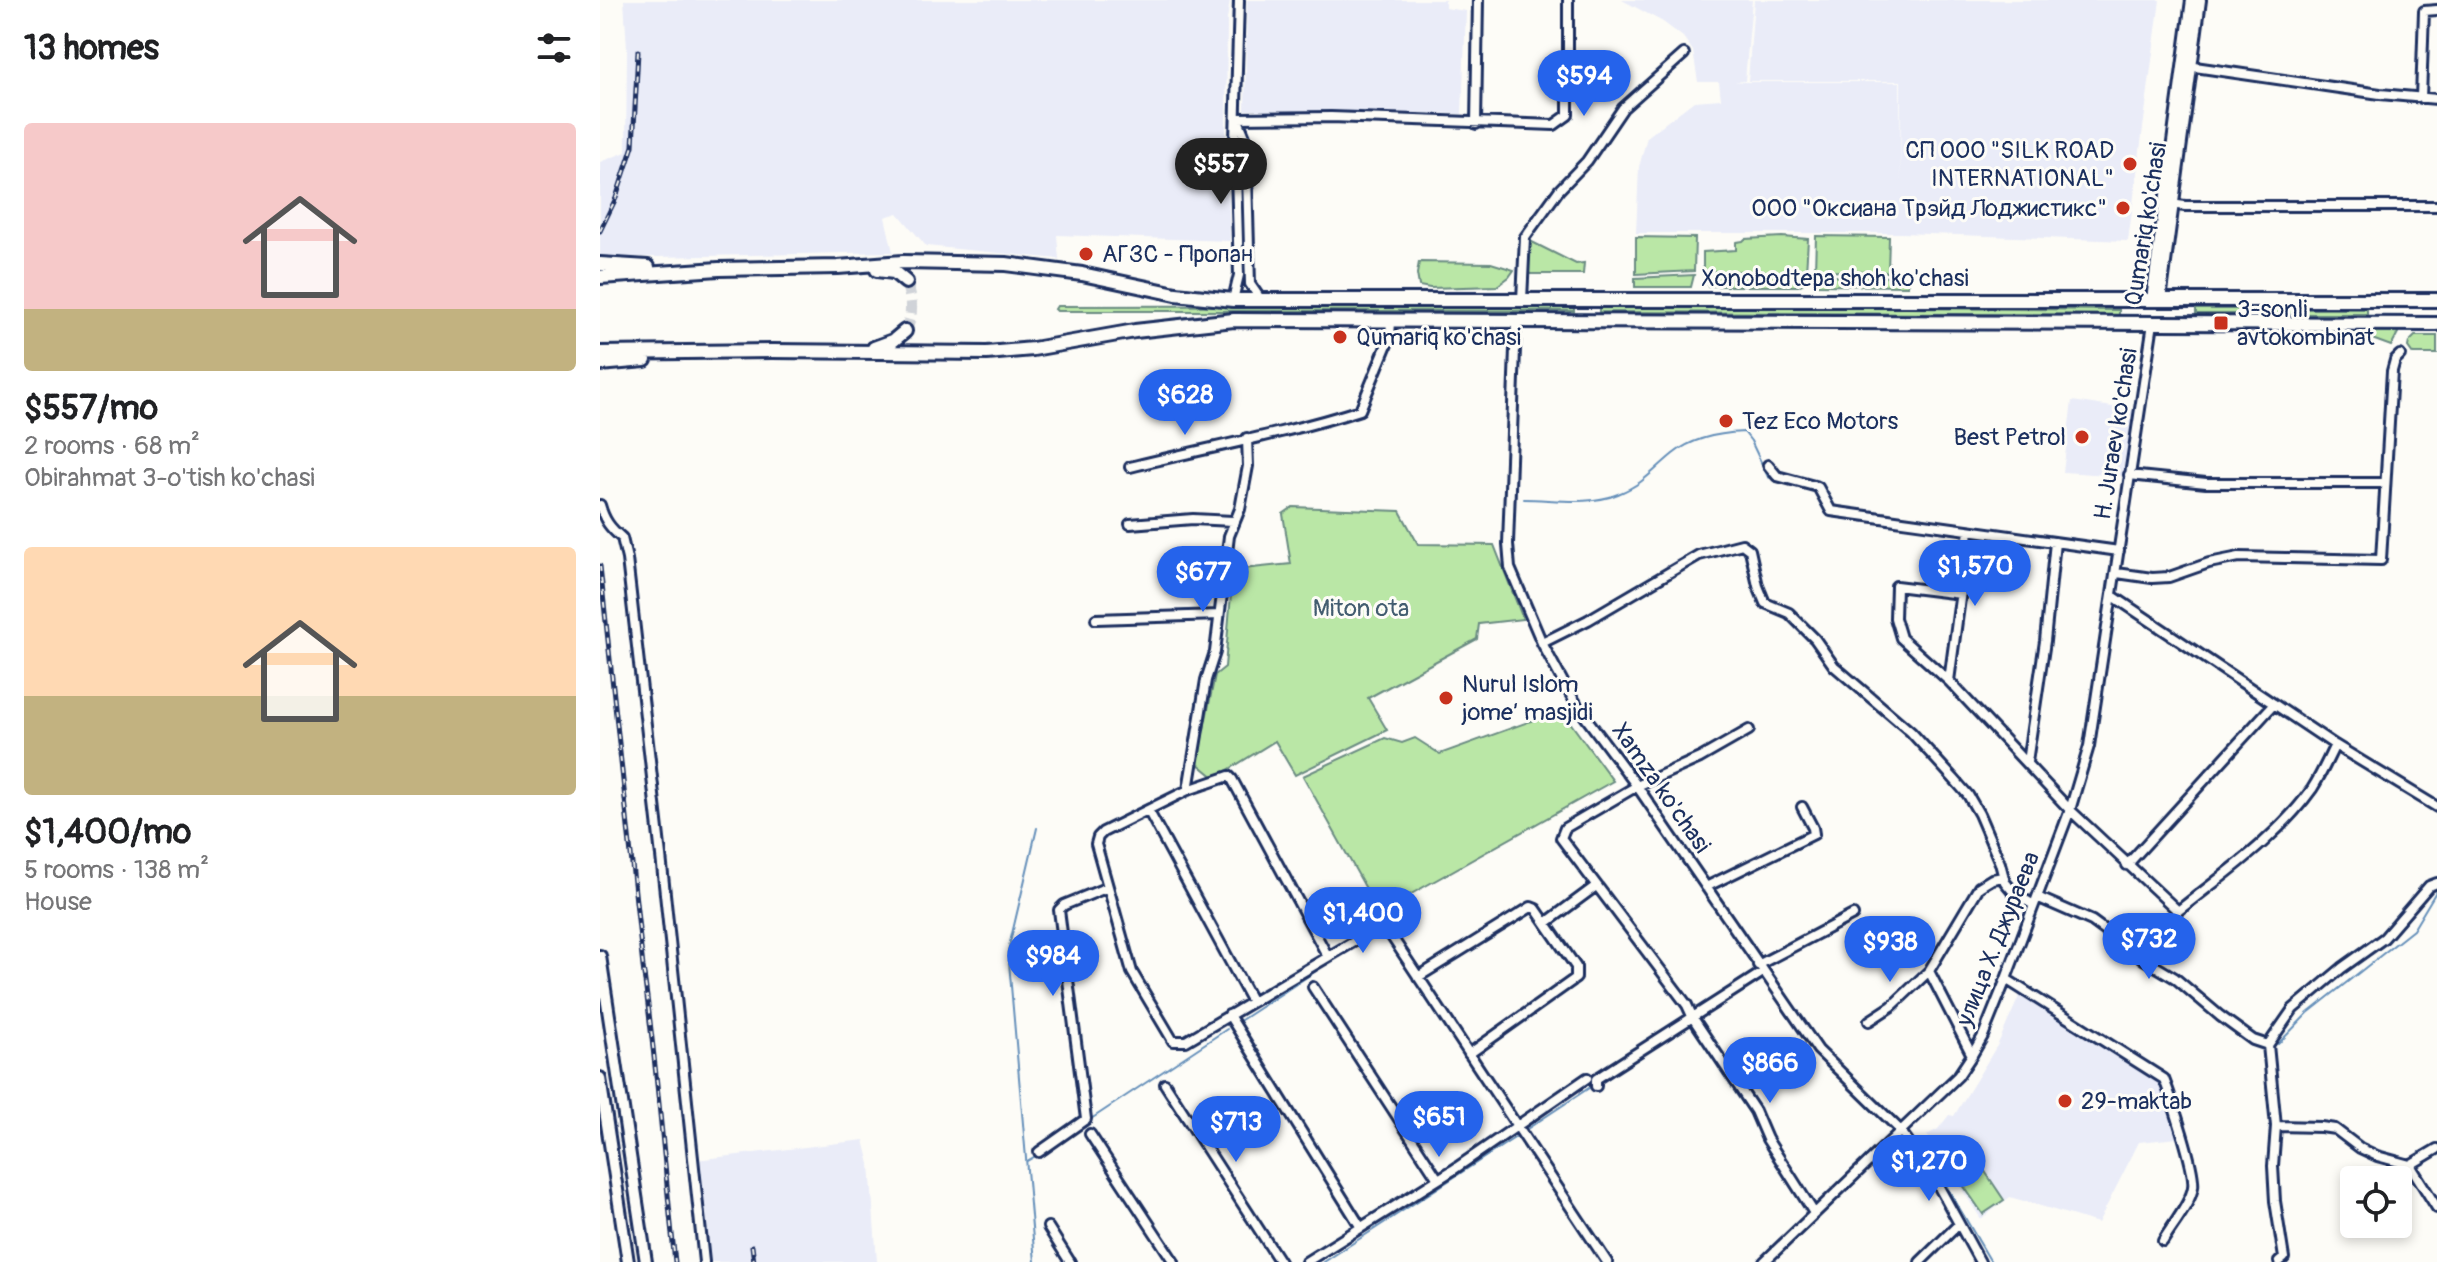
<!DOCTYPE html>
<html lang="en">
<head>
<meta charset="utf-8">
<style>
  body { margin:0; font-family:Pangolin,sans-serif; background:#f2f2f2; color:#202124; height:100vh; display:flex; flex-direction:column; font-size:30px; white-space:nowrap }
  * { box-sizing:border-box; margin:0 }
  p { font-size:26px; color:#757577 }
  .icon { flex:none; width:44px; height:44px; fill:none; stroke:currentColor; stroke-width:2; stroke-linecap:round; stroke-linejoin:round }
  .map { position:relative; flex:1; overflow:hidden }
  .details { display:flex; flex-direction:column; background:#fff; width:600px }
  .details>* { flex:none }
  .tools { position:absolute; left:1740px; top:1166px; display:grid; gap:16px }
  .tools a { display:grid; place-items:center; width:72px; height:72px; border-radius:8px; background:#fff; box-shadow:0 4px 12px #0003; font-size:40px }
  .price { position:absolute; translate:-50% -68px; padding:0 18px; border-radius:28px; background:#2563eb; color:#fff; font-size:26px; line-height:52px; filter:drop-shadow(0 2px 4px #0008) }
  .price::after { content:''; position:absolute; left:50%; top:48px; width:24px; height:18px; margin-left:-12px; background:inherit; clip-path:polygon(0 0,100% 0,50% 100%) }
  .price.active { background:#222; color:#fff }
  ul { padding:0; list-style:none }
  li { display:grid; align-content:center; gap:16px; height:424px; padding:0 24px }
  li span { display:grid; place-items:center; height:248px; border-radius:8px; color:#555 }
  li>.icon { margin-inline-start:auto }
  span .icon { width:144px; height:144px; fill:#fffc; stroke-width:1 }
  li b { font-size:34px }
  h2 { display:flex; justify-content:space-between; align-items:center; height:96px; padding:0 24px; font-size:34px }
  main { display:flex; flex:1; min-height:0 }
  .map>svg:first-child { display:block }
  .built { fill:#eaecf8 }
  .green { fill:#bae7a6; stroke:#6a8b82; stroke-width:2 }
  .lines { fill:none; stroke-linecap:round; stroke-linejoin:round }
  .stream { stroke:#6690ba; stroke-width:2 }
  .highway-tunnel { stroke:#d0d3d8; stroke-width:12; stroke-dasharray:12 6; stroke-linecap:butt }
  .minor-casing { stroke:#1b2f5e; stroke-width:14 }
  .major-casing { stroke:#1b2f5e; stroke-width:16 }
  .highway-casing { stroke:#1b2f5e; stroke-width:18 }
  .minor { stroke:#fdfcf7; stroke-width:8 }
  .major { stroke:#fdfcf7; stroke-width:10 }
  .highway { stroke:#fdfcf7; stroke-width:12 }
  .rail-casing { stroke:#1b2f5e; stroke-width:5 }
  .rail { stroke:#fdfcf7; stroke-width:2; stroke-dasharray:6; stroke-linecap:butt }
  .poi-dot { fill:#c8321e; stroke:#fdfcf7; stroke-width:3 }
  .labels { text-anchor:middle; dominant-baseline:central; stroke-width:6; stroke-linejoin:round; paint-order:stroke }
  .poi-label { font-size:24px; fill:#1b2f5e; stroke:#fdfcf7; text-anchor:start }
  .street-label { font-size:24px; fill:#1b2f5e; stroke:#fdfcf7 }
  .park-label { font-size:24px; fill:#435d70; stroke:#fdfcf7 }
</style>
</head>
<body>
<main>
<section class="details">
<h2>13 homes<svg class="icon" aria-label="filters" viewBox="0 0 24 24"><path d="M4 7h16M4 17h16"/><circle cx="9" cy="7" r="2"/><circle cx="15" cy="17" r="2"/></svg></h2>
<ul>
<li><span style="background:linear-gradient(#f6c9c9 75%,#c2b280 0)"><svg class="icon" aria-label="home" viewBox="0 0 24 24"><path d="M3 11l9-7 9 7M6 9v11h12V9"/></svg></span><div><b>$557/mo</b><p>2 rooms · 68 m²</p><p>Obirahmat 3-o'tish ko'chasi</p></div></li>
<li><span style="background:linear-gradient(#ffd9b3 60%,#c2b280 0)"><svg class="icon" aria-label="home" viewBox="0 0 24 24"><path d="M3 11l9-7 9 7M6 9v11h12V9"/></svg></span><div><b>$1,400/mo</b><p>5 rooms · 138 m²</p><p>House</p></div></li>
</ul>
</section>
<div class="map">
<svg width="1837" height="1262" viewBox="0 0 1837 1262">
  <rect width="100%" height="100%" fill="#fdfcf7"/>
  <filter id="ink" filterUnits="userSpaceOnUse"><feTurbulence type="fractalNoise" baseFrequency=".0125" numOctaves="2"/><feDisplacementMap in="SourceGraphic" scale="16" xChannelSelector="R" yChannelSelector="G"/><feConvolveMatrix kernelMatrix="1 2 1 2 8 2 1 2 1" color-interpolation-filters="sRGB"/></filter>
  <g filter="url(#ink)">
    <path class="built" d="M24 0H630L627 19 626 128 630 241 457 235 459 259 326 246 298 213 285 217 293 252 11 258 0 255V162L26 152 27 49Z
      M647 0H845V8L866 11 862 114 645 110Z
      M1022 0H1152L1145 81 1134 82H1300L1301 185V81H1148L1154 0H1560L1528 241 1301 233H1036L1039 167 1047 137 1094 101 1121 99 1119 82H1098L1093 51 1083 37 1063 22Z
      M1472 401 1533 410 1523 476 1463 472Z
      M1422 990 1467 1018 1564 1088 1578 1138 1539 1142 1498 1223 1410 1197 1381 1219 1327 1135 1338 1129 1349 1115 1354 1116 1398 1044Z
      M264 1140 270 1164 277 1262H109L96 1160Z"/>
    <path class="green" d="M1216 236 1289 237 1288 272 1215 271Z
      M1036 237 1095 238 1094 271 1036 274Z
      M1182 237 1208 239 1206 272 1103 271V252L1136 250V242L1143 241 1145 239Z
      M930 241 976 264 984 263 983 274H930L928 271Z
      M819 262 891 263 914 270 909 277 897 286 830 288 819 286 817 274Z
      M1094 275 1091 287H1035V278Z
      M1103 275H1205L1204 283 1198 286H1108Z
      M1214 276 1308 277V286L1216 285Z
      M974 305V311H457L455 309 457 306Z
      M999 305 1519 310V315L999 312Z
      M1596 309H1767V314H1596Z
      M1753 330 1799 331 1791 346 1753 332Z
      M1815 336H1837V354H1813L1808 347 1809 342Z
      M693 507 800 511 818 544 894 545 923 619 879 624 877 639 768 698 787 730 695 775 675 741 615 778 597 763 615 675 625 667 633 570 691 564 683 514Z
      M961 710 1013 781 779 912 703 776 785 738 802 743 815 738 840 754Z
      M1376 1158 1404 1200 1383 1214 1354 1172Z"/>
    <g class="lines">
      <path class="stream" d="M924 499C953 499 990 506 1018 494 1045 483 1052 471 1073 454 1092 438 1121 433 1144 432L1151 441 1168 477 1176 480
        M638 1022 716 971
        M1678 1044 1708 1013 1813 930 1837 890
        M491 1119 627 1029
        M924 1131 992 1086
        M1320 1141 1391 1262
        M427 1161 439 1154
        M435 1262 408 951 437 828
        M724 1262 919 1135"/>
      <path class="highway-tunnel" d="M305 331C314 315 312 299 306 282"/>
      <defs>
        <path id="minor" d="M1588 66 1780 94 1837 99
          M1821 98 1824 11 1837 10
          M637 118 731 117 954 125 968 115V0
          M639 122 646 139 650 284 659 297 666 299
          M876 124 878 0
          M1570 204 1585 206H1837
          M633 300 639 275 635 139 639 0
          M922 300 925 237 959 190 987 161 1023 108 1084 54
          M916 321 908 544 910 568 942 643 964 684 981 711 1037 786 1218 1050 1300 1130 1334 1178 1380 1262
          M1168 465 1177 476 1218 487 1231 511 1519 551
          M530 467C606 448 685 434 760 410L790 337 791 321
          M1529 475 1606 483H1784
          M0 505C4 520 10 528 22 538L27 559 61 856 104 1262
          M530 524 593 519 633 521
          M1517 573 1552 578 1569 577 1609 563 1639 557 1781 560 1792 371 1795 360 1800 355
          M1361 594 1296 586 1295 618 1301 638 1349 681 1470 810 1578 911C1624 874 1677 838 1712 789 1721 775 1728 759 1735 745
          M1513 596 1735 745 1837 807
          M496 619 619 615
          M942 643 988 620 1099 555 1142 544 1150 550 1158 586 1165 603 1189 613 1215 639 1234 666 1311 732 1354 779 1368 795 1379 814 1400 863 1405 882 1415 894 1434 905
          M1349 681 1369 531
          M1149 730 1100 758 1037 786 965 828 961 838 1087 1005 1093 1018 1155 1111 1167 1139 1214 1213
          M1427 762 1445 641 1455 542
          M588 790 606 680 615 652 629 536 640 509 648 466 647 438
          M548 810 652 1002
          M1527 865 1674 704
          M1106 887 1214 834 1213 828 1202 807
          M1437 897 1492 921 1545 960 1575 978 1620 1016 1653 1040 1668 1045
          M946 923 996 886
          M728 957 632 779 629 776 588 790 503 832 498 837 496 844 532 972 573 1041H586L777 928 783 927 788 931 1007 1262
          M1158 965 1253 915
          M1329 971 1372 1055
          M818 977 931 907 936 909 976 967V978L869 1054
          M1406 979 1564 1079C1571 1097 1596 1171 1593 1187 1591 1203 1571 1227 1563 1241
          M713 987 838 1179
          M629 1015 760 1226
          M1269 1021 1292 1006 1329 971 1379 887 1392 879 1403 877
          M565 1084 680 1262
          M996 1086V1079L1163 972
          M1676 1126 1721 1127 1735 1129 1760 1148 1777 1156 1810 1165 1837 1208
          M490 1134 574 1262
          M439 1152 486 1119 459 910 464 905 508 887
          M1810 1165 1837 1149
          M448 1227 470 1262
          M706 1262 853 1170 987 1078
          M1164 1262 1358 1076 1372 1055 1383 1036 1406 979 1470 810 1489 746 1553 323
          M1320 1262 1359 1224
          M1679 1262 1684 1258 1675 1201 1673 1166 1676 1126 1668 1045 1693 1009 1742 968 1784 938 1829 886 1837 883"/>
        <path id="major" d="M1552 300 1592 0
          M1560 300 1600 0
          M0 956 46 1262
          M0 1078 28 1262"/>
        <path id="highway" d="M0 264 48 267
          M277 270 294 272 306 282
          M0 277 119 269 238 267 303 262 406 264 482 274 576 294 633 300H1837
          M274 348 293 341 305 331
          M0 353 172 351 387 353 433 349 535 331 634 320 1837 324
          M0 364 45 360"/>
      </defs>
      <use href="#minor" class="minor-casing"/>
      <use href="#major" class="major-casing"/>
      <use href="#highway" class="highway-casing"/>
      <use href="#minor" class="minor"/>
      <use href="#major" class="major"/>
      <use href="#highway" class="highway"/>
      <defs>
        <path id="rail" d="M0 231 16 198 33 146 38 51
          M0 566 43 967C57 1065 64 1164 75 1262
          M152 1246 154 1262"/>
      </defs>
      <use href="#rail" class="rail-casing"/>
      <use href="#rail" class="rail"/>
    </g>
  </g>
  <g class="poi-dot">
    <circle cx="1530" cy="164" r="8"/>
    <circle cx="1523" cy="208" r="8"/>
    <circle cx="486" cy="254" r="8"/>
    <rect x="1613" y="315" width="16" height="16" rx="4"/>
    <circle cx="740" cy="337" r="8"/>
    <circle cx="1126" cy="421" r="8"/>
    <circle cx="1482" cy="437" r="8"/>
    <circle cx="846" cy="698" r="8"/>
    <circle cx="1465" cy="1101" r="8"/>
  </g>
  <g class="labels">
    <g class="poi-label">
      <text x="1514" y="150" text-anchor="end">СП ООО "SILK ROAD<tspan x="1514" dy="28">INTERNATIONAL"</tspan></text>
      <text x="1507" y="208" text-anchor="end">ООО "Оксиана Трэйд Лоджистикс"</text>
      <text x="502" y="254">АГЗС - Пропан</text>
      <text x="1637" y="309">3-sonli<tspan x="1637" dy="28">avtokombinat</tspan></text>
      <text x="756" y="337">Qumariq ko'chasi</text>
      <text x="1142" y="421">Tez Eco Motors</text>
      <text x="1466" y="437" text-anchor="end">Best Petrol</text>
      <text x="862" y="684">Nurul Islom<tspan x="862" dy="28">jome’ masjidi</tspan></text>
      <text x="1481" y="1101">29-maktab</text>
    </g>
    <g class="street-label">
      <text transform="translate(1546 224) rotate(-81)">Qumariq ko'chasi</text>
      <text x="1235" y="278">Xonobodtepa shoh ko'chasi</text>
      <text transform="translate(1516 434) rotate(-81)">H. Juraev ko'chasi</text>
      <text transform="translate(1061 788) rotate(55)">Xamza ko'chasi</text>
      <text transform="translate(1398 939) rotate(-68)">улица Х. Джураева</text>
    </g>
    <g class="park-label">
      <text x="761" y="608">Miton ota</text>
    </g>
  </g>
</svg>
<div class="tools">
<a><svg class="icon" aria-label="locate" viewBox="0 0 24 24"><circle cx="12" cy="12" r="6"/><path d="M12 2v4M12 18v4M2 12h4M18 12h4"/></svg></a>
</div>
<b class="price" style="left:984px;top:118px">$594</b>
<b class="price active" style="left:621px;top:206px">$557</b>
<b class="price" style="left:585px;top:437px">$628</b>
<b class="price" style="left:1375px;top:608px">$1,570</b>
<b class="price" style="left:603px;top:614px">$677</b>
<b class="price" style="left:763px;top:955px">$1,400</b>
<b class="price" style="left:1549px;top:981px">$732</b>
<b class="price" style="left:1290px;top:984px">$938</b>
<b class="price" style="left:453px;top:998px">$984</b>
<b class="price" style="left:1170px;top:1105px">$866</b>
<b class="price" style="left:839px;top:1159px">$651</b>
<b class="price" style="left:636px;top:1164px">$713</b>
<b class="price" style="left:1329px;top:1203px">$1,270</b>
</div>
</main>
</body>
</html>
